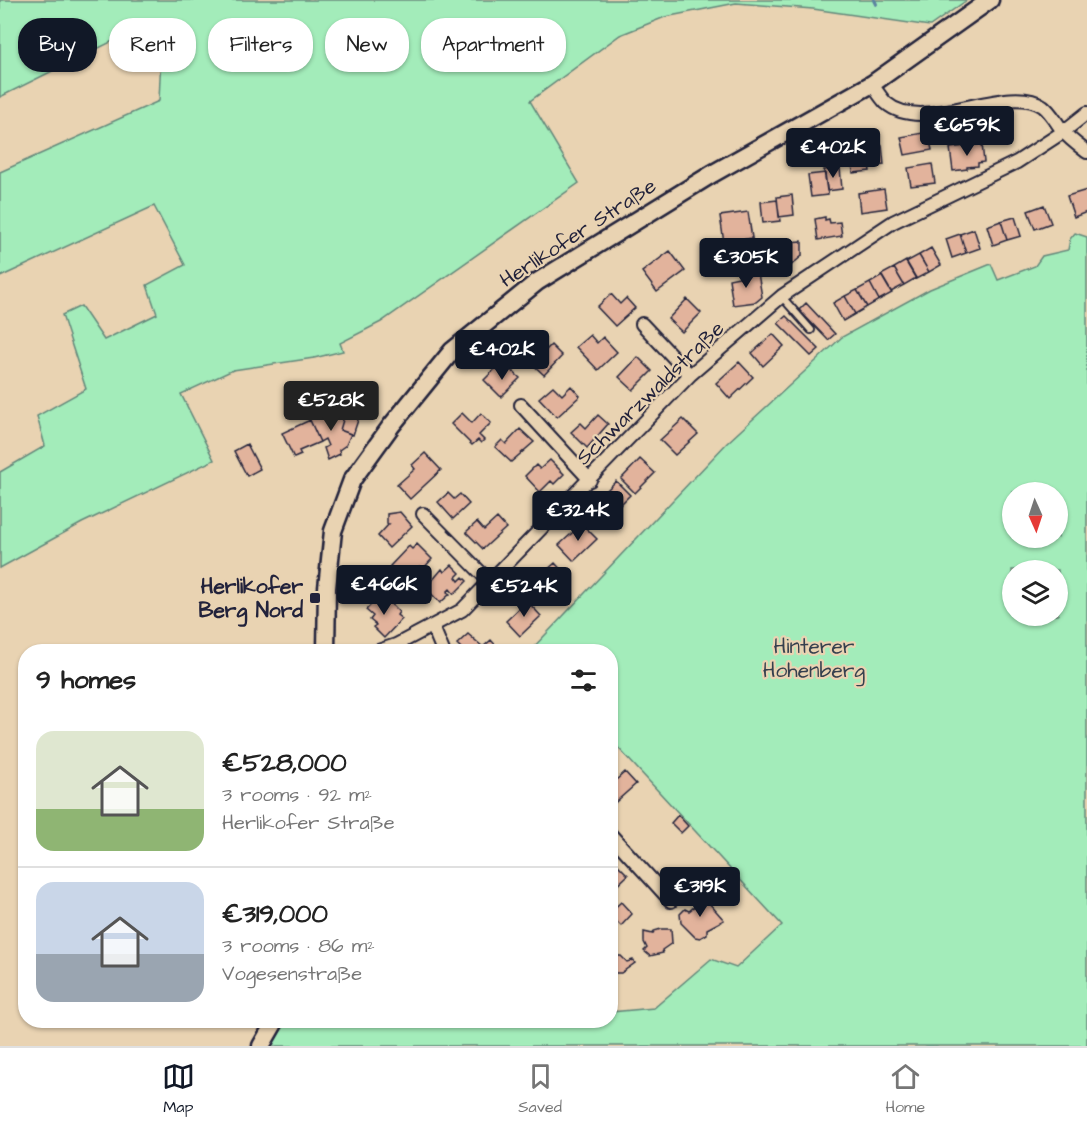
<!DOCTYPE html>
<html lang="en">
<head>
<meta charset="utf-8">
<style>
  body { margin:0; font-family:"Architects Daughter",sans-serif; background:#f6f6f6; color:#222; height:100vh; display:flex; flex-direction:column; font-size:22px; white-space:nowrap }
  * { box-sizing:border-box; margin:0 }
  p { font-size:20px; color:#767676 }
  .icon { flex:none; width:33px; height:33px; fill:none; stroke:currentColor; stroke-width:2; stroke-linecap:round; stroke-linejoin:round }
  .map { position:relative; flex:1; overflow:hidden }
  .drawer { position:absolute; left:18px; top:644px; width:600px; height:384px; display:flex; flex-direction:column; background:#fff; border-radius:24px; box-shadow:0 2px 4px #0004 }
  .drawer>* { flex:none }
  .guide { position:absolute; left:18px; top:18px; width:600px; height:54px; display:flex; gap:12px }
  .needle { width:39px; rotate:177deg }
  .tools { position:absolute; left:1002px; top:482px; display:grid; gap:12px }
  .tools a { display:grid; place-items:center; width:66px; height:66px; border-radius:50%; background:#fff; box-shadow:0 2px 4px #0004; font-size:30px }
  .price { position:absolute; translate:-50% -51px; padding:0 14px; border-radius:6px; background:#111827; color:#fff; font-size:20px; line-height:39px; filter:drop-shadow(0 2px 3px #0008) }
  .price::after { content:''; position:absolute; left:50%; top:36px; width:18px; height:14px; margin-left:-9px; background:inherit; clip-path:polygon(0 0,100% 0,50% 100%) }
  .price.active { background:#222; color:#fff }
  ul { padding:0; list-style:none }
  li { display:flex; align-items:center; gap:18px; height:150px; padding:0 18px }
  li+li { border-top:2px solid #e0e0e0 }
  li span { display:grid; place-items:center; flex:none; width:168px; height:120px; border-radius:18px; color:#555 }
  li>.icon { margin-inline-start:auto }
  span .icon { width:72px; height:72px; fill:#fffc; stroke-width:1 }
  li b { font-size:26px }
  h2 { display:flex; justify-content:space-between; align-items:center; height:72px; padding:0 18px; font-size:26px }
  .chip { padding:0 21px; border-radius:24px; background:#fff; box-shadow:0 2px 4px #0004; font-size:21px; line-height:54px }
  .chip.active { background:#111827; color:#fff }
  .tabs { display:flex; justify-content:space-around; align-items:center; height:84px; border-top:2px solid #e0e0e0; background:#fff; font-size:16px; color:#767676 }
  .tabs a { display:grid; justify-items:center; gap:3px }
  .tabs .active { color:#111827 }
  .map>svg:first-child { display:block }
  .green { fill:#a3ecba; stroke:#62877a; stroke-width:1.5; fill-rule:evenodd }
  .lines { fill:none; stroke-linecap:round; stroke-linejoin:round }
  .stream { stroke:#5c84a0; stroke-width:4 }
  .building { fill:#e2b39c; stroke:#22223b; stroke-width:1.5 }
  .service-casing { stroke:#22223b; stroke-width:10 }
  .minor-casing { stroke:#22223b; stroke-width:16 }
  .secondary-casing { stroke:#22223b; stroke-width:21 }
  .service { stroke:#e9d3b2; stroke-width:6 }
  .minor { stroke:#e9d3b2; stroke-width:12 }
  .secondary { stroke:#e9d3b2; stroke-width:16 }
  .poi-dot { fill:#22223b; stroke:#e9d3b2; stroke-width:2 }
  .labels { text-anchor:middle; dominant-baseline:central; stroke-width:4.5; stroke-linejoin:round; paint-order:stroke }
  .street-label { font-size:21px; fill:#22223b; stroke:#e9d3b2 }
  .poi-label { font-size:21px; font-weight:bold; fill:#22223b; stroke:#e9d3b2; text-anchor:end }
  .park-label { font-size:21px; fill:#35404e; stroke:#e9d3b2 }
</style>
</head>
<body>
<div class="map">
<svg width="1087" height="1046" viewBox="0 0 1087 1046">
  <rect width="100%" height="100%" fill="#e9d3b2"/>
  <filter id="ink" filterUnits="userSpaceOnUse"><feTurbulence type="fractalNoise" baseFrequency=".0167" numOctaves="2"/><feDisplacementMap in="SourceGraphic" scale="12" xChannelSelector="R" yChannelSelector="G"/><feConvolveMatrix kernelMatrix="1 2 1 2 8 2 1 2 1" color-interpolation-filters="sRGB"/></filter>
  <g filter="url(#ink)">
    <path class="green" d="M0 0H967L930 26 813 9 736 3 665 17 620 35 530 101 579 183 381 322 340 343 343 351 314 358 233 370 181 394 214 460 82 523 0 568V472L45 446 37 416 86 389 62 315 81 306 104 340 157 314 147 285 185 265 154 206 0 277V172L159 101 162 33 143 26 0 97Z
      M1075 233 1087 237V1046H270L284 1020H610L611 1012 654 1008 711 959 736 968 782 925 611 740 610 651H530L727 443 842 337 930 289 991 264 998 280 1035 266 1042 256 1068 250 1070 239ZM1012 492H1058V537H1012ZM1012 570H1058V615H1012Z"/>
    <g class="lines">
      <path class="stream" d="M874 0 876 4"/>
    </g>
    <path class="building" d="M928 132 932 150 905 155 901 137Z
      M982 144 984 162 978 163V166L967 167V169L953 171 950 148Z
      M882 145 884 165 869 167 867 147Z
      M867 150 870 171 853 173 851 152Z
      M932 164 935 183 911 186 908 168Z
      M840 168 842 189 827 191 824 170Z
      M825 173 828 195 811 197 808 175Z
      M884 189 887 208 860 212 858 193Z
      M1087 190V212L1074 217 1067 196Z
      M792 195 794 215 779 217 777 197Z
      M777 200 780 221 763 223 761 202Z
      M1044 205 1051 223 1035 229 1028 211Z
      M748 212 752 238 724 243 720 216Z
      M825 217V220L829 219 830 223 840 222 842 236 818 240 815 219Z
      M1015 217 1021 236 1007 240 1001 221Z
      M1001 221 1007 240 993 245 987 226Z
      M974 229 980 248 966 253 960 234Z
      M960 234 966 253 952 258 946 239Z
      M752 238 754 249 744 251 743 240Z
      M802 241V256L789 267 773 272 772 243Z
      M931 248 941 265 929 272 919 255Z
      M670 251 685 271 657 292 642 272Z
      M919 255 929 272 916 279 906 262Z
      M906 261 916 278 904 285 894 268Z
      M894 268 904 285 891 292 881 275Z
      M758 273 762 297 756 302 733 305 729 279Z
      M882 276 892 293 879 300 870 283Z
      M870 283 879 300 867 307 857 290Z
      M857 290 867 307 855 314 845 296Z
      M611 294 620 304 626 298 635 308 615 326 597 307Z
      M845 296 855 314 843 321 833 303Z
      M687 299 701 313 682 332 668 319Z
      M806 303 835 334 828 340 799 310Z
      M786 316 819 349 811 356 778 323Z
      M773 334 784 346 763 366 752 353Z
      M590 335 597 343 603 337 617 352 598 370 576 347Z
      M551 345 562 356 544 375 527 359 534 352 539 357Z
      M638 357 652 371 633 390 619 377Z
      M739 362 753 377 730 399 716 383Z
      M496 368 502 374 509 368 520 378 501 397 484 380Z
      M553 386 562 395 571 386 580 396 557 417 539 398Z
      M346 410 360 414 353 435 340 430Z
      M337 412 345 413 340 430 351 434 346 445 339 450 340 454 328 460 324 448 328 446 325 439 320 442 309 418 324 413Z
      M462 413 472 423 481 413 491 423 479 435 484 440 481 443 478 440 472 445 451 424Z
      M598 415 608 424 587 448 571 432 581 423 586 428Z
      M683 419 698 434 675 455 660 440Z
      M310 420 320 442 299 451 301 455 294 458 282 433Z
      M520 429 534 442 511 462 495 447 502 440 506 444Z
      M247 444 260 469 247 476 234 451Z
      M425 453 441 470 410 499 397 485 415 469 412 465Z
      M640 459 655 473 635 493 621 479Z
      M550 460 564 474 554 484 551 481 540 492 525 476 536 465 540 469Z
      M616 481 630 495 611 514 597 500Z
      M448 493 454 499 460 494 469 504 453 519 438 502Z
      M400 512 412 526 389 548 378 536 389 524H387V514Z
      M497 518 506 528 483 549 466 532 477 522 484 530Z
      M582 524 597 539 574 561 559 545Z
      M417 544 432 559 423 569 420 566 405 581 390 566 409 546 412 549Z
      M555 563 566 575 548 591 537 579Z
      M452 565 460 573 456 577 459 581 463 577 467 581 454 594 450 589 447 592 450 594 440 603 426 588 442 569 444 572Z
      M381 594 399 612 397 615 402 619 384 638 373 627 376 625 370 620 373 616 366 610Z
      M527 601 541 616 520 636 506 621Z
      M468 634 483 647 491 640 499 649 496 651H464L457 644Z
      M625 772 636 784 610 807V774L616 780Z
      M678 815 688 826 681 833 671 823Z
      M616 863 628 875 610 892V868Z
      M704 895 710 897 709 903 724 920 707 929V934L700 938 695 937 681 923 680 914 685 909 689 911 695 906 694 904Z
      M621 902 632 914 621 926 610 915V912Z
      M661 929H671L672 943 662 950 663 953 650 956 644 951 647 948 644 942V932L653 934 654 931Z
      M616 956H621L627 962 633 960 635 963 621 973H612L610 977V958H616Z"/>
    <g class="lines">
      <defs>
        <path id="service" d="M782 297 811 330"/>
        <path id="minor" d="M872 84C876 90 881 98 886 103 924 136 1007 81 1043 106 1051 112 1057 124 1063 131 1069 139 1079 146 1087 152
          M642 324 690 375
          M521 405 590 480
          M423 514 489 581
          M433 627 443 651
          M378 651 396 645 462 610 690 375 782 296 893 222 1017 162 1063 132 1087 113
          M610 834 671 901"/>
        <path id="secondary" d="M326 651 327 588 333 531 352 480 391 426 452 351 537 282 712 174 872 84 990 0
          M261 1046 276 1020"/>
      </defs>
      <use href="#service" class="service-casing"/>
      <use href="#minor" class="minor-casing"/>
      <use href="#secondary" class="secondary-casing"/>
      <use href="#service" class="service"/>
      <use href="#minor" class="minor"/>
      <use href="#secondary" class="secondary"/>
    </g>
  </g>
  <rect class="poi-dot" x="309" y="592" width="12" height="12" rx="3"/>
  <g class="labels">
    <g class="street-label">
      <text transform="translate(578 233) rotate(-33)">Herlikofer Straße</text>
      <text transform="translate(650 393) rotate(-44)">Schwarzwaldstraße</text>
    </g>
    <g class="poi-label">
      <text x="303" y="586">Herlikofer<tspan x="303" dy="24">Berg Nord</tspan></text>
    </g>
    <g class="park-label">
      <text x="814" y="646">Hinterer<tspan x="814" dy="24">Hohenberg</tspan></text>
    </g>
  </g>
</svg>
<div class="tools">
<a><svg class="needle" viewBox="-14 -14 28 28"><path d="M0-13l5 13h-10z" fill="#e53935"/><path d="M0 13l5-13h-10z" fill="#767676"/></svg></a>
<a><svg class="icon" aria-label="layers" viewBox="0 0 24 24"><path d="M12 4l9 5-9 5-9-5zM3 14l9 5 9-5"/></svg></a>
</div>
<b class="price" style="left:967px;top:157px">€659K</b>
<b class="price" style="left:833px;top:179px">€402K</b>
<b class="price" style="left:746px;top:289px">€305K</b>
<b class="price" style="left:502px;top:381px">€402K</b>
<b class="price active" style="left:331px;top:432px">€528K</b>
<b class="price" style="left:578px;top:542px">€324K</b>
<b class="price" style="left:384px;top:616px">€466K</b>
<b class="price" style="left:524px;top:618px">€524K</b>
<b class="price" style="left:700px;top:918px">€319K</b>
<div class="guide">
<a class="chip active">Buy</a>
<a class="chip">Rent</a>
<a class="chip">Filters</a>
<a class="chip">New</a>
<a class="chip">Apartment</a>
</div>
<section class="drawer">
<h2>9 homes<svg class="icon" aria-label="filters" viewBox="0 0 24 24"><path d="M4 7h16M4 17h16"/><circle cx="9" cy="7" r="2"/><circle cx="15" cy="17" r="2"/></svg></h2>
<ul>
<li><span style="background:linear-gradient(#dfe7d0 65%,#8fb573 0)"><svg class="icon" aria-label="home" viewBox="0 0 24 24"><path d="M3 11l9-7 9 7M6 9v11h12V9"/></svg></span><div><b>€528,000</b><p>3 rooms · 92 m²</p><p>Herlikofer Straße</p></div></li>
<li><span style="background:linear-gradient(#c9d6e8 60%,#9aa5b1 0)"><svg class="icon" aria-label="home" viewBox="0 0 24 24"><path d="M3 11l9-7 9 7M6 9v11h12V9"/></svg></span><div><b>€319,000</b><p>3 rooms · 86 m²</p><p>Vogesenstraße</p></div></li>
</ul>
</section>
</div>
<nav class="tabs">
<a class="active"><svg class="icon" aria-label="map" viewBox="0 0 24 24"><path d="M3 6l6-2 6 2 6-2v14l-6 2-6-2-6 2zM9 4v14M15 6v14"/></svg>Map</a>
<a><svg class="icon" aria-label="saved" viewBox="0 0 24 24"><path d="M7 4h10v16l-5-4-5 4z"/></svg>Saved</a>
<a><svg class="icon" aria-label="home" viewBox="0 0 24 24"><path d="M3 11l9-7 9 7M6 9v11h12V9"/></svg>Home</a>
</nav>
</body>
</html>
